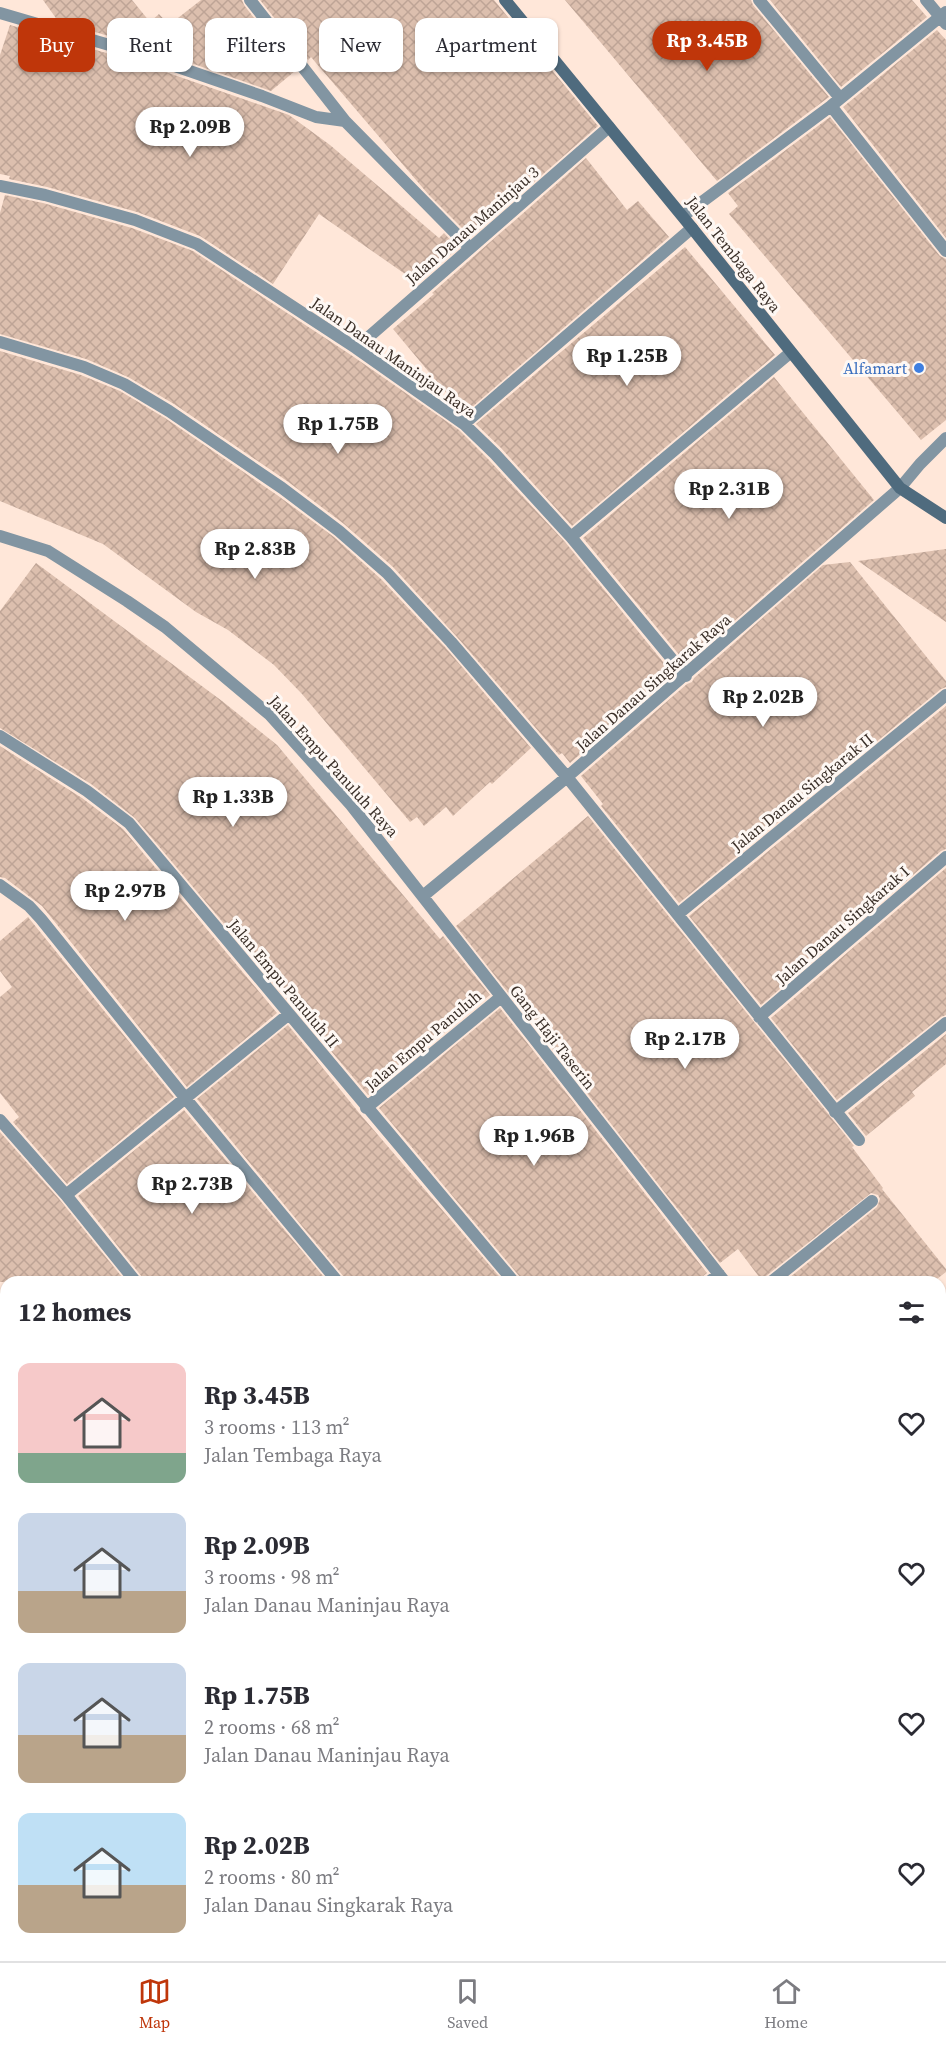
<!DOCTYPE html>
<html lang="en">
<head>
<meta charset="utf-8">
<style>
  body { margin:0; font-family:"Source Serif 4",serif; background:#f7f7f7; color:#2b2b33; height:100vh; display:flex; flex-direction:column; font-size:22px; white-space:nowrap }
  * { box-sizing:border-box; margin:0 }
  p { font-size:20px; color:#7c7c81 }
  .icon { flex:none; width:33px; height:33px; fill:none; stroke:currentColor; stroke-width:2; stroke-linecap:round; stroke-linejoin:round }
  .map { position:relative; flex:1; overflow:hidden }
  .details { position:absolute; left:0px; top:1276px; width:946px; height:686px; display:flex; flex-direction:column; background:#fff; border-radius:18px 18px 0 0; box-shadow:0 2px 4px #0004 }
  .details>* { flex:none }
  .banner { position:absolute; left:18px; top:18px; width:600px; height:54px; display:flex; gap:12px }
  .price { position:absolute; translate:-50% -51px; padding:0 14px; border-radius:21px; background:#fff; color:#222; font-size:20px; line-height:39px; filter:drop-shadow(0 2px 3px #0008) }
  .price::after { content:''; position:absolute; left:50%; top:36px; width:18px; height:14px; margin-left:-9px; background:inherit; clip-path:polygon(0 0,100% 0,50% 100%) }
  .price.on { background:#bf360a; color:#fff }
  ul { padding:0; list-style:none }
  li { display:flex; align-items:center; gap:18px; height:150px; padding:0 18px }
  li span { display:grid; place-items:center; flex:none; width:168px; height:120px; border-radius:12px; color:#555 }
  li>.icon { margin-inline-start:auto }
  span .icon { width:72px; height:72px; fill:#fffc; stroke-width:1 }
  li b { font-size:26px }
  h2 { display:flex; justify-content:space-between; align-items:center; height:72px; padding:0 18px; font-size:26px }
  .tag { padding:0 21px; border-radius:12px; background:#fff; box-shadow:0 2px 4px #0004; font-size:21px; line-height:54px }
  .tag.on { background:#bf360a; color:#fff }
  .tab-bar { display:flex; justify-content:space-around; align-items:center; height:84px; border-top:2px solid #e1e1e2; background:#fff; font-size:16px; color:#7c7c81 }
  .tab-bar a { display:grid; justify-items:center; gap:3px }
  .tab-bar .on { color:#bf360a }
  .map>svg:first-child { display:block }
  .building { fill:url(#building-cross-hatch) }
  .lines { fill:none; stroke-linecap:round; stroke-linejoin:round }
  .street { stroke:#8295a2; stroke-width:12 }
  .secondary { stroke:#4f6b7e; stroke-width:12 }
  .shop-dot { fill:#3f7fe0; stroke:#fef8f4; stroke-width:2 }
  .labels { text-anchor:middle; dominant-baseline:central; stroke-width:6; stroke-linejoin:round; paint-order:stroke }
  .street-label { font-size:16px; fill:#3b3029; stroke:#fef8f4 }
  .shop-label { font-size:16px; fill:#366cbe; stroke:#fef8f4; text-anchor:end }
</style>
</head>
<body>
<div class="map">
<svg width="946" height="1961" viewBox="0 0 946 1961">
  <defs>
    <pattern id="building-cross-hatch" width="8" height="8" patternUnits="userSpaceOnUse" patternTransform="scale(1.5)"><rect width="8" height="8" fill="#dcbfae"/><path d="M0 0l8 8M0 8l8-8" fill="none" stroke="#bea496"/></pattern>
  </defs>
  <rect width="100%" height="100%" fill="#ffe7d9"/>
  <path class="building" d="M43 0H132L150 22 159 14 169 25 201 0H242L244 5 295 71 271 91 142 46 58 21Z
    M260 0H494L598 126 471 237 428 194 311 57 308 60Z
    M565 0H751L753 5 829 97 717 181Z
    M770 0H912L927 17 841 87Z
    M10 25 137 62 289 115 330 145 439 238 444 233 458 248 418 283 319 214 273 284 200 236 137 212 47 187 9 179 10 176 0 174V55Z
    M937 30 946 40V238L843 107Z
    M830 117 940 256 946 259V420L921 440 729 214 738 206 728 193Z
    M586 158 627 210 638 201 669 237 464 414 393 329 434 294 432 293Z
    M5 195 43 203 132 228 193 251 351 355 459 430 489 460 565 542 673 674 570 763 562 753 559 755 457 637 393 567 344 524 287 481 174 404 128 377 86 359 0 334V213Z
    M685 247 775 355 572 526 501 448 476 424Z
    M0 351 81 375 120 391 165 418 277 495 334 537 381 579 445 647 531 748 492 784 490 782 453 816 446 807 424 826 417 817 410 822 302 694 274 665 228 630 196 612 103 544 0 501Z
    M774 377 874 500 686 663 583 538Z
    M946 549V622L858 561Z
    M850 562 946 681V687L941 689 679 903 601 806 603 804 581 776 687 684 692 682 694 678 823 565Z
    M36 563 222 701 277 745 440 939 443 936 490 995 368 1095 135 818 91 784 0 728V611Z
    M946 706V849L941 851 761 1005 689 916Z
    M0 746 82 798 123 829 277 1013 187 1087 42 906 5 878 0 877Z
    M588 816 854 1146 852 1147 883 1188 882 1189 946 1269V1272L933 1282H784L877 1207 880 1199 878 1195 871 1193 766 1276 763 1282 738 1249 720 1263 456 926Z
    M946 868V1015L941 1017 837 1100 771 1018Z
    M28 917 174 1097 67 1184 13 1122 19 1117 0 1093V997L12 987 0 971V941Z
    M500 1008 707 1273 696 1282H522L520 1277 379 1108Z
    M288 1025 360 1114 504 1282H346L344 1277 197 1099Z
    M946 1034V1064L912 1092 915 1096 866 1136 848 1113Z
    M184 1110 328 1282H144L142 1277 78 1196Z
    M0 1132 60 1200 126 1282H0Z"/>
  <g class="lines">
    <path class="street" d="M250 0 345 121 470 248
      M759 0 840 98
      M926 0 946 24
      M0 13 140 54 262 96 316 117 345 121
      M831 106 946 251
      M0 186 45 195 135 220 197 244 356 348 464 424 495 454 571 537 686 676
      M683 216 831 106 946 12
      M0 342 84 367 124 384 169 411 282 488 339 531 387 573 451 642 567 777 859 1140
      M356 348 609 127
      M464 424 692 228
      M0 536 48 551 127 601 165 627 270 715 351 805 725 1282
      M571 537 790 353
      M0 736 87 791 129 823 514 1282
      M0 885 29 906 41 919 186 1099 338 1282
      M423 896 567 777 900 488 920 464 946 438
      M678 914 946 695
      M759 1017 946 857
      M366 1108 501 997
      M835 1112 946 1023
      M0 1120 66 1195 136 1282
      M66 1195 289 1014
      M709 1282 719 1274
      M771 1282 872 1201
      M0 1366 6 1374
      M940 1612 946 1620
      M0 1626 6 1627
      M0 1776 6 1786
      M940 1813 946 1806
      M96 1956 98 1961
      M576 1956 580 1961
      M766 1956V1961
      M626 1961 635 1956"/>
    <path class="secondary" d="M505 0 692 228 900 488 946 518"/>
  </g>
  <circle class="shop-dot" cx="919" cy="368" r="6"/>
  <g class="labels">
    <g class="street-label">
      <text transform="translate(472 225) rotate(-41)">Jalan Danau Maninjau 3</text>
      <text transform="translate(734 254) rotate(52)">Jalan Tembaga Raya</text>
      <text transform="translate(394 357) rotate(35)">Jalan Danau Maninjau Raya</text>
      <text transform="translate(653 682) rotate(-41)">Jalan Danau Singkarak Raya</text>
      <text transform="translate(334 766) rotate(48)">Jalan Empu Panuluh Raya</text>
      <text transform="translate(802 792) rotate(-39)">Jalan Danau Singkarak II</text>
      <text transform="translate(842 925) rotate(-41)">Jalan Danau Singkarak I</text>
      <text transform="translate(284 983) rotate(50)">Jalan Empu Panuluh II</text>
      <text transform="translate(553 1037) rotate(52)">Gang Haji Taserin</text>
      <text transform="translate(423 1040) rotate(-40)">Jalan Empu Panuluh</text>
    </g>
    <g class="shop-label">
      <text x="907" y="368">Alfamart</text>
    </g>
  </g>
</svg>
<b class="price on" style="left:707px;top:72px">Rp 3.45B</b>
<b class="price" style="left:190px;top:158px">Rp 2.09B</b>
<b class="price" style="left:627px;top:387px">Rp 1.25B</b>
<b class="price" style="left:338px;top:455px">Rp 1.75B</b>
<b class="price" style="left:729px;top:520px">Rp 2.31B</b>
<b class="price" style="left:255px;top:580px">Rp 2.83B</b>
<b class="price" style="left:763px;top:728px">Rp 2.02B</b>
<b class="price" style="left:233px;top:828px">Rp 1.33B</b>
<b class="price" style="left:125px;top:922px">Rp 2.97B</b>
<b class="price" style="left:685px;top:1070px">Rp 2.17B</b>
<b class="price" style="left:534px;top:1167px">Rp 1.96B</b>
<b class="price" style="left:192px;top:1215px">Rp 2.73B</b>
<div class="banner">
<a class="tag on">Buy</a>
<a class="tag">Rent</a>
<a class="tag">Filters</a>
<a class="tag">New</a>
<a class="tag">Apartment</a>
</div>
<section class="details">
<h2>12 homes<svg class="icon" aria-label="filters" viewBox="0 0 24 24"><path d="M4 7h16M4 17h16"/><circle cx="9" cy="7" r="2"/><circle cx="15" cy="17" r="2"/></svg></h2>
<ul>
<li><span style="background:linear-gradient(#f6c9c9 75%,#7fa58c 0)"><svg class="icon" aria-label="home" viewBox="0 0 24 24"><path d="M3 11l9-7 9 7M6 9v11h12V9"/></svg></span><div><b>Rp 3.45B</b><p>3 rooms · 113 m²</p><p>Jalan Tembaga Raya</p></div><svg class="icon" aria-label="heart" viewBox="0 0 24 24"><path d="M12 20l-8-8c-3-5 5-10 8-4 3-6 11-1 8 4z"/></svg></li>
<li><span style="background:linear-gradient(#c9d6e8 65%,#b9a48a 0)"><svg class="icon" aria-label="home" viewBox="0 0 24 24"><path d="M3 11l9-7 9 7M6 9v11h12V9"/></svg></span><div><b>Rp 2.09B</b><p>3 rooms · 98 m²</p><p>Jalan Danau Maninjau Raya</p></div><svg class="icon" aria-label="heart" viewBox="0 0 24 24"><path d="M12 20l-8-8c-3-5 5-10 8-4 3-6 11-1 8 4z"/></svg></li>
<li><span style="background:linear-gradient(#c9d6e8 60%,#b9a48a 0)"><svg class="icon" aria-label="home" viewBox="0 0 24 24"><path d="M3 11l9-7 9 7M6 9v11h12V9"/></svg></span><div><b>Rp 1.75B</b><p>2 rooms · 68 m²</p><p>Jalan Danau Maninjau Raya</p></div><svg class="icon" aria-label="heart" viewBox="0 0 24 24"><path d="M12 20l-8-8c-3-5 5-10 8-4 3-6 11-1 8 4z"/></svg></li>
<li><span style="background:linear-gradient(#bfe0f5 60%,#b9a48a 0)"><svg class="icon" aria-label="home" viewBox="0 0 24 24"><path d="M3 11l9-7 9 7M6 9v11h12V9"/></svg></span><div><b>Rp 2.02B</b><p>2 rooms · 80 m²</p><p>Jalan Danau Singkarak Raya</p></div><svg class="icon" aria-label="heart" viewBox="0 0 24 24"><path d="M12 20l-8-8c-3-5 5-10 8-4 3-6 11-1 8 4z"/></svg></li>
</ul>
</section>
</div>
<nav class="tab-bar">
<a class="on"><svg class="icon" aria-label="map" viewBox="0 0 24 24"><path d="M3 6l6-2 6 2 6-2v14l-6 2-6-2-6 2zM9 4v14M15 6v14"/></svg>Map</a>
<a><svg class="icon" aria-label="saved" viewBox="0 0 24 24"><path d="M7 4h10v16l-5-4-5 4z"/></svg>Saved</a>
<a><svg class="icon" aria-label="home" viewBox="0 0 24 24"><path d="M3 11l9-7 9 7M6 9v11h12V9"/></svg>Home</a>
</nav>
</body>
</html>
